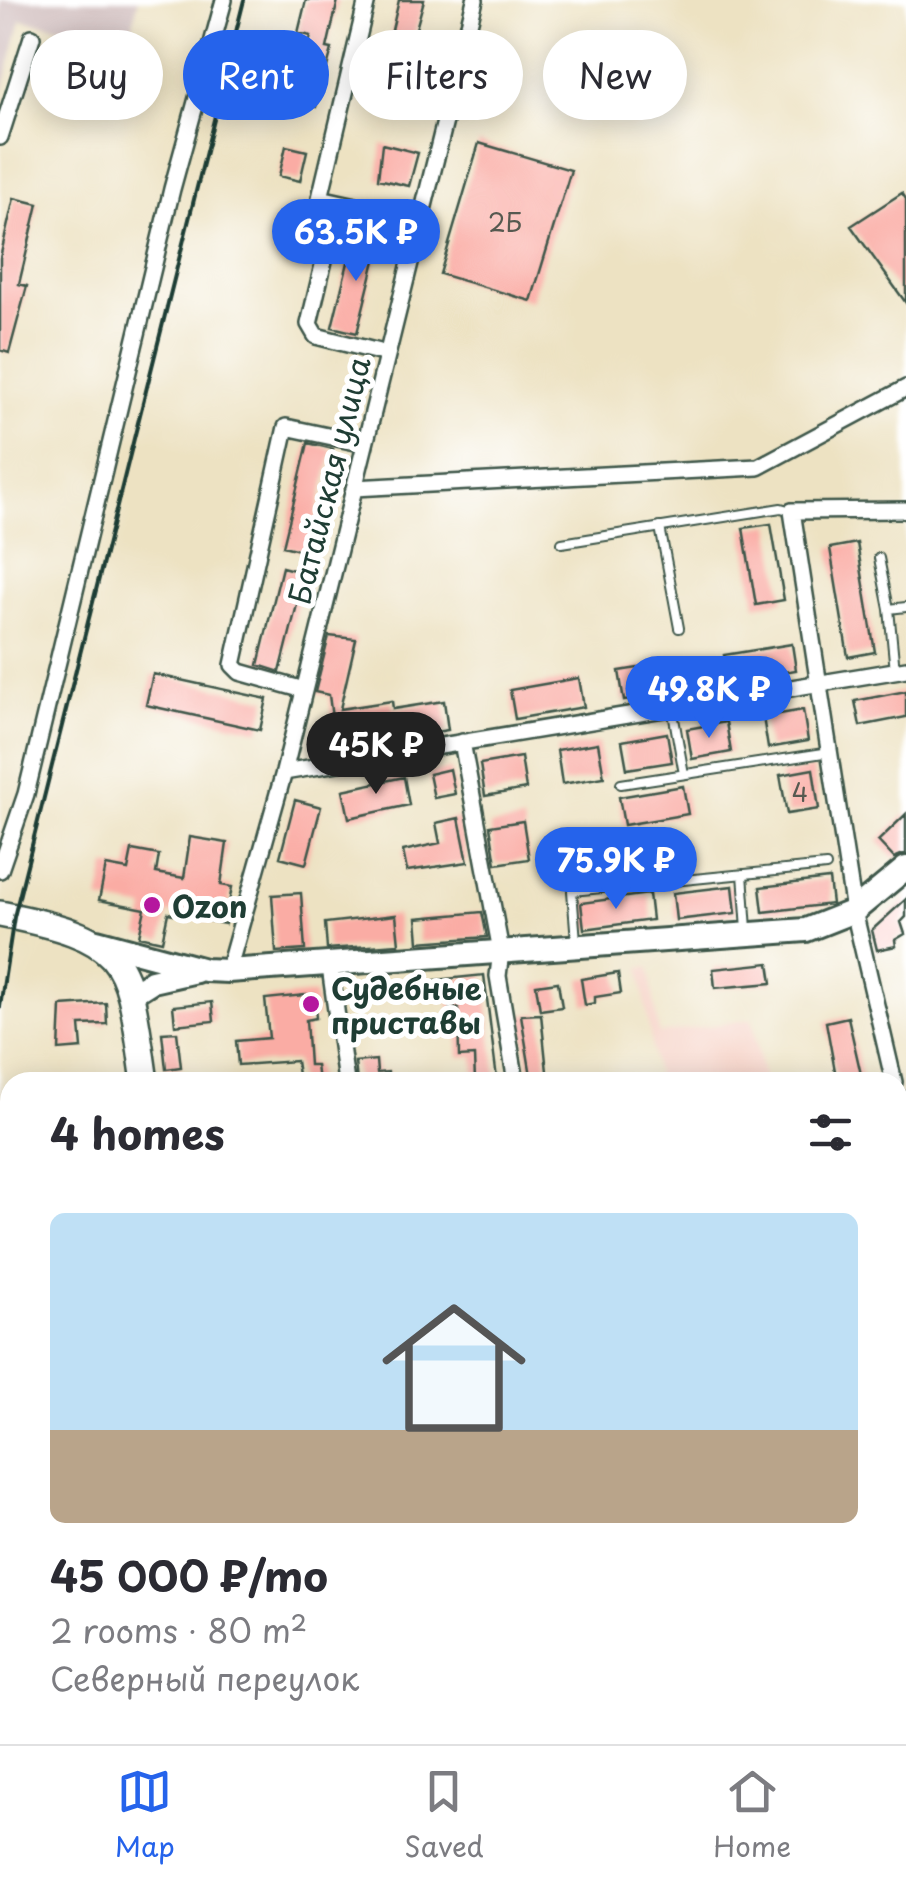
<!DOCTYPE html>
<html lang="en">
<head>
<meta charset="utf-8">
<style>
  body { margin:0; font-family:"Playpen Sans",sans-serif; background:#f2f2f3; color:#2b2b33; height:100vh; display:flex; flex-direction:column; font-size:38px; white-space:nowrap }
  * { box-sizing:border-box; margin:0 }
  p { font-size:32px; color:#7c7c81 }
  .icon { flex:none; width:55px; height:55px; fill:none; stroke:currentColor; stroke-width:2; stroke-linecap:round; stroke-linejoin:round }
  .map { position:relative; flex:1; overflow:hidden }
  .side { position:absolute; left:0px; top:1072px; width:908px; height:672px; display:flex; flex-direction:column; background:#fff; border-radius:30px 30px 0 0; box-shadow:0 5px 25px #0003 }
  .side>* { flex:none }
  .top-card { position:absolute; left:30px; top:30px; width:848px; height:90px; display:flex; gap:20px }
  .price { position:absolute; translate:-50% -85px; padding:0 22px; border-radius:35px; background:#2563eb; color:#fff; font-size:32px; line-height:65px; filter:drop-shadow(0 2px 5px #0008) }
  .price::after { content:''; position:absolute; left:50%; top:60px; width:30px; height:22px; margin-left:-15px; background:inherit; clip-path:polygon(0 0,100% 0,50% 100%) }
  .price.current { background:#222; color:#fff }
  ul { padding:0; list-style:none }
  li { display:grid; align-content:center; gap:20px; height:530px; padding:0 50px }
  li+li { border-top:2px solid #e1e1e2 }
  li span { display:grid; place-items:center; height:310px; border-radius:15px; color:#555 }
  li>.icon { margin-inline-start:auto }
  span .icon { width:180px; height:180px; fill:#fffc; stroke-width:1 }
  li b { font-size:42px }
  h2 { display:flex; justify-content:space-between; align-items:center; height:120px; padding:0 50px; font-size:42px }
  .pill { padding:0 35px; border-radius:45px; background:#fff; box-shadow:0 5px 25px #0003; font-size:35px; line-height:90px }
  .pill.current { background:#2563eb; color:#fff }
  .dock { display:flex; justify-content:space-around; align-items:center; height:140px; border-top:2px solid #e1e1e2; background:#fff; font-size:28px; color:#7c7c81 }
  .dock a { display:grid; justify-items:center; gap:5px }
  .dock .current { color:#2563eb }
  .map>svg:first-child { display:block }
  .built { fill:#f6d1c5 }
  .industrial { fill:#d1bfbf }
  .building { fill:#faaca4 }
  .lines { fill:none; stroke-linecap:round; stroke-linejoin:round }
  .lane-casing { stroke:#3e5649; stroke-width:12 }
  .street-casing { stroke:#3e5649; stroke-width:20 }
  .secondary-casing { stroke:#3e5649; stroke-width:28 }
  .primary-casing { stroke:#3e5649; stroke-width:30 }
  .lane { stroke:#fff; stroke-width:8 }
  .street { stroke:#fff; stroke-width:15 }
  .secondary { stroke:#fff; stroke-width:22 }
  .primary { stroke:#fff; stroke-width:25 }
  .rail { stroke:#1f3d34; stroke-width:4 }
  .poi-dot { fill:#b5179e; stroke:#fff; stroke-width:4 }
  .labels { text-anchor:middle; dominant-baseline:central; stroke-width:10; stroke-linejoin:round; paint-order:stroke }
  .number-label { font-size:25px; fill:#565950 }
  .street-label { font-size:30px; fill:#1f3d34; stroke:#fff }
  .poi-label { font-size:30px; font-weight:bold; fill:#1f3d34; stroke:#fff; text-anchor:start }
</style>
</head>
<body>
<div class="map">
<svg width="906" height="1744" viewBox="0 0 906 1744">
  <rect width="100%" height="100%" fill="#fff"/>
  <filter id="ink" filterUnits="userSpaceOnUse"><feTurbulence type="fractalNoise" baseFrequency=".01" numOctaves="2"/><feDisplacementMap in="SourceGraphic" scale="20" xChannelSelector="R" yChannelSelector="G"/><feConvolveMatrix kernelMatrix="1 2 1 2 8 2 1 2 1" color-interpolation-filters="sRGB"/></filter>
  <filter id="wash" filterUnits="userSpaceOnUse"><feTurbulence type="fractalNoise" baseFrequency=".0048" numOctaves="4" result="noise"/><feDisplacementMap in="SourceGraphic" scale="40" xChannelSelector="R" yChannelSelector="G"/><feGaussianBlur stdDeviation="2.25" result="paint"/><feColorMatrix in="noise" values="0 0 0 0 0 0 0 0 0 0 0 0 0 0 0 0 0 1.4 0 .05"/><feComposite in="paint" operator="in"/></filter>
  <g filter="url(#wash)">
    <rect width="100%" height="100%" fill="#ede2c2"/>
    <path class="built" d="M649 967 659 1034 752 1019 764 1082H657L640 968Z
      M262 1735H552L553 1744H263Z"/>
    <path class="industrial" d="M0 0H138L130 39 21 20 0 101Z"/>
    <g id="blocks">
      <path class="building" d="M306 0H338L327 48 332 49 316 107 293 101 311 36 298 33Z
        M399 0H424L401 83 408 85 401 113 374 107Z
        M479 143 571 170 531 301 440 274Z
        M382 144 418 153 409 186 378 179Z
        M286 146 307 151 300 181 279 176Z
        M902 193 906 199V303L851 226Z
        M14 198 38 204 19 284 27 286 9 353 0 350V258Z
        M355 234 380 240 357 333 332 327Z
        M308 443 333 449 307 552 283 546Z
        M771 524 784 600 756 605 743 528Z
        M857 543 875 652 848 657 830 548Z
        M282 567 305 573 280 672 258 665Z
        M329 636 356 639 340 709 392 701 393 709 444 701 448 730 336 748 329 695 315 692Z
        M792 644 796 670 728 681 724 655Z
        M688 660 693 689 624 701 619 671Z
        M153 674 267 699 260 730 146 705Z
        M579 678 584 707 515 719 510 690Z
        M906 691V717L860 726 855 701Z
        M803 710 808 741 768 748 763 717Z
        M726 722 731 752 692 759 687 729Z
        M667 733 672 762 627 769 622 741Z
        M598 743 604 777 562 784 557 750Z
        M521 757 526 789 485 796 480 764Z
        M450 769 455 794 434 798 429 774Z
        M813 769 819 809 787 814 780 775Z
        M404 777 409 805 349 818 343 790Z
        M683 786 688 814 624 825 619 797Z
        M295 800 321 807 306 864 280 857Z
        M906 814V853L894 858 878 841Z
        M459 818 468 862 407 871 403 851 440 843 436 823Z
        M523 821 529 859 496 864 490 826Z
        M190 837 227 843 221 885 232 887 225 924 168 913 162 941 139 936 145 909 99 900 106 866 128 870 132 850 159 855 156 873 184 878Z
        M829 879 832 904 763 912 760 887Z
        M733 886 736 913 676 920 673 893Z
        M301 893 305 950 276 952 272 895Z
        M649 894 652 920 584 929 581 903Z
        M906 899V917L901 922 905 934 895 940 896 946 877 950 872 930Z
        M482 912 487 937 419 942 417 918Z
        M396 915 399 944 327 949 325 923Z
        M769 963 772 983 715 988 713 969Z
        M618 973 621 993 595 997V1003L585 1005 581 979Z
        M484 975 497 1079 475 1081 474 1056 459 1057 458 1008 450 1009 449 999 438 1001 435 980Z
        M558 982 562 1007 540 1010 536 985Z
        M314 994 316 1018 306 1020 309 1065H316L318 1082H299L296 1061 238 1065 236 1041 269 1038 265 999Z
        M212 1002 214 1021 175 1025 173 1006Z
        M106 1003 107 1024 80 1025 82 1048 59 1050 61 1006Z
        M541 1014 548 1081 532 1082 521 1015Z
        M848 1017 862 1079 837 1082 826 1022Z
        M177 1032 181 1067 166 1069 162 1033Z
        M376 1060 377 1073 388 1072 390 1082H357L355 1062Z"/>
    </g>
  </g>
  <g filter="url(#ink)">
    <use href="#blocks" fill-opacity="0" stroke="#3e5649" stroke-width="2.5"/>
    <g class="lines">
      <defs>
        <path id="lane" d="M660 527 679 628
          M562 543 781 508 792 511
          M879 558 889 609
          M895 671 889 609 906 607
          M672 707 684 774
          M621 784 830 752
          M743 874 747 929
          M576 941 572 891 826 866"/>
        <path id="street" d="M367 0 320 198 420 220
          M0 137 32 37
          M338 202 309 324 316 336 387 354
          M354 488 758 467 906 388
          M304 690 240 672 233 665 286 427 365 444
          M462 742 501 951 498 976 516 1082
          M284 772 906 669
          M0 870 26 794 172 189 224 0
          M330 967 346 1082
          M228 971 284 772 475 0
          M894 1082 854 911 792 511 906 510
          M898 1097 906 1133
          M898 1510 906 1509
          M10 1600 5 1668 10 1676
          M898 1698 906 1696
          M629 1735 630 1744
          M864 1735 866 1744
          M684 1744 732 1735"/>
        <path id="secondary" d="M97 941 205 970 228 971 806 930 854 911 906 868
          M133 993 152 981 196 971"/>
        <path id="primary" d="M0 914C133 940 127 958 145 1082
          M235 1735 237 1744"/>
      </defs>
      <use href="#lane" class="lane-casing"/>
      <use href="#street" class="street-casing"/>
      <use href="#secondary" class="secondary-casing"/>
      <use href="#primary" class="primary-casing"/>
      <use href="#lane" class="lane"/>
      <use href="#street" class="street"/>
      <use href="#secondary" class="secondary"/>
      <use href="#primary" class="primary"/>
      <path class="rail" d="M0 1007 14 917 244 0"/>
    </g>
  </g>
  <g class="poi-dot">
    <circle cx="152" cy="905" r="10"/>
    <circle cx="311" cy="1004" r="10"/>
  </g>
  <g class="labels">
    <g class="number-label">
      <text x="505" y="222">2Б</text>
      <text x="800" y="792">4</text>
    </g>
    <g class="street-label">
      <text transform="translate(328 480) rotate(-76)">Батайская улица</text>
    </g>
    <g class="poi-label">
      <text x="172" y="905">Ozon</text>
      <text x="331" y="987">Судебные<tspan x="331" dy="34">приставы</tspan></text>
    </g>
  </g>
</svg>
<b class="price" style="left:356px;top:284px">63.5K ₽</b>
<b class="price" style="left:709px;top:741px">49.8K ₽</b>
<b class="price current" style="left:376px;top:797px">45K ₽</b>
<b class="price" style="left:616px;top:912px">75.9K ₽</b>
<div class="top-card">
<a class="pill">Buy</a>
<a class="pill current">Rent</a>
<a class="pill">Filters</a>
<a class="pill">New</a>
</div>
<section class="side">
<h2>4 homes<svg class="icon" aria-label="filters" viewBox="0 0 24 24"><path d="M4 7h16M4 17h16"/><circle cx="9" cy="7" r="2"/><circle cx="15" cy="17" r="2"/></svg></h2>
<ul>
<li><span style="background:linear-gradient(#bfe0f5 70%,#b9a48a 0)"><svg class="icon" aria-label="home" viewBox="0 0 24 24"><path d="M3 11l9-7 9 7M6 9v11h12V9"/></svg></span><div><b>45 000 ₽/mo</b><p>2 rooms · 80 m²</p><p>Северный переулок</p></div></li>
</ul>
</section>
</div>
<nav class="dock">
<a class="current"><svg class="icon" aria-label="map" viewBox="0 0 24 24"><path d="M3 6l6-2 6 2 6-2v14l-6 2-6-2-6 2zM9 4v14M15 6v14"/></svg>Map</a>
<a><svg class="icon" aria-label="saved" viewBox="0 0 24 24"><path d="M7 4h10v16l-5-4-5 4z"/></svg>Saved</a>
<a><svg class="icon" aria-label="home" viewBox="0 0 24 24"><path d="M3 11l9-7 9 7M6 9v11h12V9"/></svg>Home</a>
</nav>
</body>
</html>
